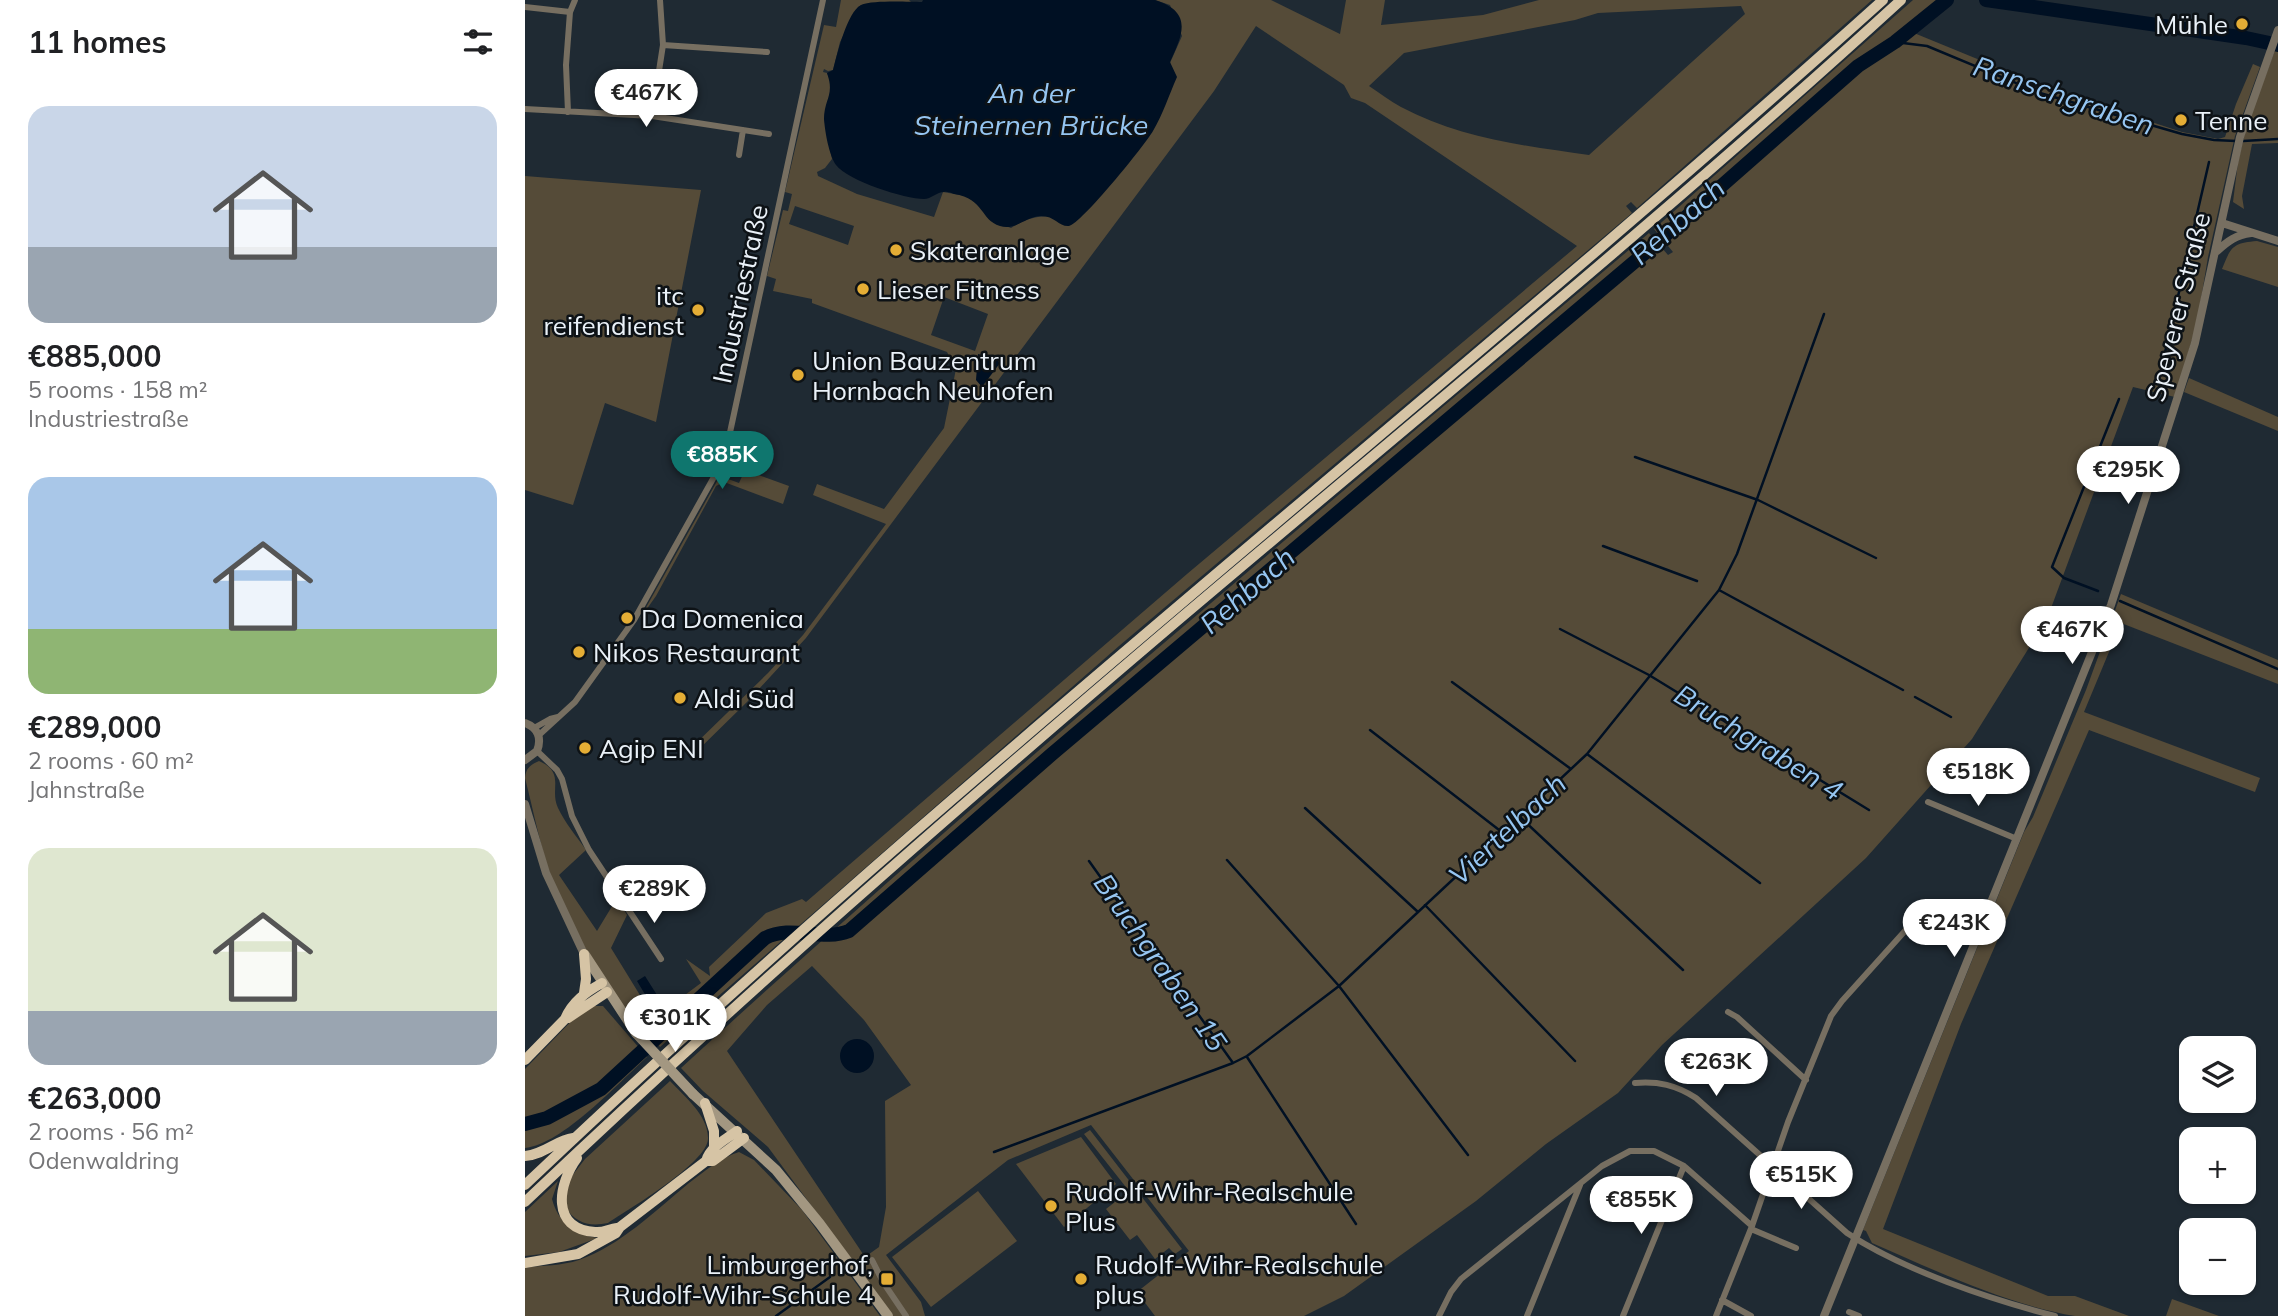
<!DOCTYPE html>
<html lang="en">
<head>
<meta charset="utf-8">
<style>
  body { margin:0; font-family:Mulish,sans-serif; background:#f6f6f6; color:#202124; height:100vh; display:flex; flex-direction:column; font-size:26px; white-space:nowrap }
  * { box-sizing:border-box; margin:0 }
  p { font-size:23px; color:#757577 }
  .icon { flex:none; width:38px; height:38px; fill:none; stroke:currentColor; stroke-width:2; stroke-linecap:round; stroke-linejoin:round }
  .map { position:relative; flex:1; overflow:hidden }
  .drawer { display:flex; flex-direction:column; background:#fff; width:525px }
  .drawer>* { flex:none }
  .fabs { position:absolute; left:1654px; top:1036px; display:grid; gap:14px }
  .fabs a { display:grid; place-items:center; width:77px; height:77px; border-radius:14px; background:#fff; box-shadow:0 2px 5px #0004; font-size:35px }
  .price { position:absolute; translate:-50% -60px; padding:0 16px; border-radius:24px; background:#fff; color:#222; font-size:23px; line-height:46px; filter:drop-shadow(0 2px 4px #0008) }
  .price::after { content:''; position:absolute; left:50%; top:42px; width:21px; height:16px; margin-left:-10px; background:inherit; clip-path:polygon(0 0,100% 0,50% 100%) }
  .price.active { background:#0f766e; color:#fff }
  ul { padding:0; list-style:none }
  li { display:grid; align-content:center; gap:14px; height:371px; padding:0 28px }
  li span { display:grid; place-items:center; height:217px; border-radius:21px; color:#555 }
  li>.icon { margin-inline-start:auto }
  span .icon { width:126px; height:126px; fill:#fffc; stroke-width:1 }
  li b { font-size:30px }
  h2 { display:flex; justify-content:space-between; align-items:center; height:84px; padding:0 28px; font-size:30px }
  main { display:flex; flex:1; min-height:0 }
  .map>svg:first-child { display:block }
  .green { fill:#554b38; fill-rule:evenodd }
  .water { fill:#001023 }
  .lines { fill:none; stroke-linecap:round; stroke-linejoin:round }
  .stream { stroke:#001023; stroke-width:2.5 }
  .river { stroke:#001023; stroke-width:14 }
  .minor { stroke:#776f61; stroke-width:6 }
  .tertiary { stroke:#776f61; stroke-width:8 }
  .secondary { stroke:#a39781; stroke-width:10 }
  .trunk { stroke:#d6c4a5; stroke-width:10 }
  .secondary-bridge { stroke:#a39781; stroke-width:10 }
  .poi-dot { fill:#e4ad35; stroke:#0d1216; stroke-width:2.5 }
  .labels { text-anchor:middle; dominant-baseline:central; stroke-width:5; stroke-linejoin:round; paint-order:stroke }
  .poi-label { font-size:26px; fill:#eaf1f8; stroke:#0d1216; text-anchor:start }
  .street-label { font-size:26px; fill:#eaf1f8; stroke:#0d1216 }
  .water-label { font-size:28px; font-style:italic; fill:#96c6f2; stroke:#0d1216 }
</style>
</head>
<body>
<main>
<section class="drawer">
<h2>11 homes<svg class="icon" aria-label="filters" viewBox="0 0 24 24"><path d="M4 7h16M4 17h16"/><circle cx="9" cy="7" r="2"/><circle cx="15" cy="17" r="2"/></svg></h2>
<ul>
<li><span style="background:linear-gradient(#c9d6e8 65%,#9aa5b1 0)"><svg class="icon" aria-label="home" viewBox="0 0 24 24"><path d="M3 11l9-7 9 7M6 9v11h12V9"/></svg></span><div><b>€885,000</b><p>5 rooms · 158 m²</p><p>Industriestraße</p></div></li>
<li><span style="background:linear-gradient(#a9c7e8 70%,#8fb573 0)"><svg class="icon" aria-label="home" viewBox="0 0 24 24"><path d="M3 11l9-7 9 7M6 9v11h12V9"/></svg></span><div><b>€289,000</b><p>2 rooms · 60 m²</p><p>Jahnstraße</p></div></li>
<li><span style="background:linear-gradient(#dfe7d0 75%,#9aa5b1 0)"><svg class="icon" aria-label="home" viewBox="0 0 24 24"><path d="M3 11l9-7 9 7M6 9v11h12V9"/></svg></span><div><b>€263,000</b><p>2 rooms · 56 m²</p><p>Odenwaldring</p></div></li>
</ul>
</section>
<div class="map">
<svg width="1753" height="1316" viewBox="0 0 1753 1316">
  <rect width="100%" height="100%" fill="#1f2a33"/>
  <path class="green" d="M316 0H384L386 2 339 4 333 7 315 42 308 70 303 71 299 69 298 72 302 73 307 86 299 118 307 159 300 168 292 172 293 176 332 194 409 217 418 192 441 196 455 205 465 220 486 228C500 219 512 215 529 217L645 63 657 36 645 5 630 0H746L815 34 821 0H860L856 25 958 15 1014 0H1347L1112 208 1106 202 1101 206 1107 213 594 646 135 1047 113 1022 111 1024C80 981 47 933 28 883 16 850 9 813 0 778 1 768 5 765 14 761 41 773 24 789 33 808 40 823 52 837 61 850L34 875 72 931 92 898 102 915 86 948 129 1018 176 983 161 959 185 976 184 967 241 913 277 899 281 902 662 574 1052 246 840 103 826 98 819 85 731 26 689 91 281 638 222 702 166 757 164 750 243 673 278 635 361 524 288 495 292 484 359 509 419 428 431 369 422 352 287 303V299L248 291 251 279 242 276 258 210 263 211 267 194 260 192 299 25 311 27ZM1216 6 1220 14 1064 155C1000 146 934 138 876 107 865 101 855 93 844 86L879 53 1050 20 1073 13ZM270 206 329 226 323 245 264 224ZM419 297 463 314 450 351 406 335Z
    M1388 0H1428L1389 33 1523 88 1657 132 1693 139 1700 137 1711 104 1728 64 1735 67 1710 136 1683 257 1672 323 1650 397 1608 387 1522 619 1447 739 1341 858 1137 1045 1093 1093 1021 1144 951 1201 819 1296 779 1316H630L612 1292 664 1251 566 1125 483 1160 361 1255 396 1302 400 1316H368L243 1147 178 1091 156 1068C470 780 799 508 1124 233L1143 255 1148 252 1129 229ZM287 966 339 1020 386 1085 360 1101 361 1207 354 1247 340 1257 202 1051 242 1005Z
    M1753 42V143L1727 144 1717 196 1719 209 1708 202 1713 162 1721 128Z
    M0 176 176 190 131 422 80 403 48 505 0 490Z
    M1732 241 1753 247V287L1697 269C1706 247 1707 243 1732 241Z
    M1664 378 1753 417V431L1659 392Z
    M220 470 264 486 258 504 199 482 191 486 131 596 114 620 195 476 214 483Z
    M1596 594 1753 660V684L1596 623 1559 712 1735 778 1730 792 1564 730 1436 1024 1358 1229 1523 1296H1550L1604 1316C1587 1316 1567 1316 1550 1316 1483 1305 1409 1270 1347 1243L1341 1231 1338 1230 1499 832 1508 817 1561 690Z
    M1410 912 1436 929 1430 943 1424 941 1402 921Z
    M68 1006H78L122 1057C93 1083 38 1144 0 1148V1069L56 1011Z
    M145 1081C159 1096 184 1116 183 1139 182 1163 104 1209 83 1223 64 1227 51 1223 40 1207L43 1181 60 1159Z
    M565 1130 657 1249 650 1254 644 1248 630 1259 612 1235 605 1240 581 1209 604 1191 559 1134Z
    M556 1137 591 1184 539 1227 491 1164Z
    M214 1152 229 1160 277 1210 355 1316H0V1268C17 1265 37 1266 54 1260 95 1246 131 1210 164 1183 180 1171 195 1158 214 1152Z
    M33 1181 27 1199C33 1222 50 1235 73 1238L34 1252 0 1256V1212Z
    M453 1191 492 1241 406 1307 367 1257Z
    M1647 1299 1694 1316H1641Z"/>
  <path class="water" d="M398 0H630C668 12 658 34 645 62L652 77C644 95 638 114 628 131 620 145 556 224 544 226 534 227 529 215 515 216 501 217 489 231 475 226 455 220 460 199 429 194 426 193 422 191 419 192 412 192 406 199 399 199 380 199 323 181 311 165 304 155 300 132 299 119 299 99 310 95 302 73L308 70C312 55 322 12 336 5 348 0 383 2 397 2Z
    M453 354 472 360 475 363 457 387 451 380Z
    M120 976 137 1003 141 1005 130 1011 112 981Z
    M315 1056a17 17 0 1 1 34 0a17 17 0 1 1-34 0Z"/>
  <g class="lines">
    <path class="stream" d="M1370 42 1402 46 1515 93 1657 134 1689 140 1711 141
      M1718 141 1753 139
      M1636 370 1684 162
      M1110 457 1233 500 1351 558
      M1078 546 1172 581
      M1194 590 1378 690
      M1573 591 1539 578 1527 567 1594 399
      M1595 601 1753 669
      M1035 629 1124 675 1344 810
      M927 682 1046 769
      M1390 697 1426 717
      M845 730 978 833
      M1062 754 1235 883
      M780 808 893 912
      M995 817 1158 970
      M702 860 814 986 943 1155
      M564 861 708 1063
      M900 905 1050 1061
      M722 1057 831 1224
      M469 1152 708 1063 722 1056 814 986 1062 754 1194 590 1212 554 1299 314
      M251 1316 305 1277"/>
    <path class="river" d="M1461 0 1721 38 1753 45
      M0 1124 22 1118 76 1089 240 938C266 924 297 942 324 931L527 754 1127 247 1333 66 1370 42 1422 0"/>
    <path class="minor" d="M0 7 45 12 50 0
      M138 45 242 52
      M0 109 127 116 244 134
      M43 112 41 65 45 12
      M127 116 138 45 135 0
      M214 155 218 130
      M9 728 25 719 33 717
      M14 735 50 702 109 620 194 468 201 451 298 0
      M12 751 32 770 37 779 47 816 64 850 136 959
      M1403 802 1492 839
      M1203 1012 1212 1017 1281 1080
      M1110 1083C1133 1081 1151 1085 1171 1098L1322 1233C1378 1270 1464 1299 1530 1316
      M1226 1229 1271 1248
      M329 1269 337 1263 347 1260 358 1282 381 1316
      M1197 1300 1226 1316
      M1324 1312 1334 1316
      M914 1316 926 1292 936 1279 1077 1166 1105 1151H1129L1159 1166 1227 1226
      M1002 1316 1055 1185
      M1098 1316 1159 1166
      M1191 1316 1227 1226 1263 1122 1306 1016 1317 1001 1388 922 1390 914"/>
    <path class="tertiary" d="M1697 223 1753 241
      M1692 251C1703 241 1711 235 1726 233
      M0 723C13 728 17 738 12 751L0 760
      M0 804 21 873 59 954
      M1299 1316 1586 605 1670 343 1715 137 1753 30"/>
    <path class="secondary" d="M60 955 111 1033
      M168 1094 251 1170 295 1224 363 1316"/>
    <path class="trunk" d="M59 993 61 979 59 954
      M43 1018 82 992
      M0 1060 40 1019C47 1002 61 992 77 983
      M180 1103 189 1131V1148
      M0 1156C21 1154 31 1140 48 1138
      M52 1158C33 1184 25 1229 70 1232 78 1233 84 1229 92 1228
      M181 1161H188L219 1138
      M0 1185C435 771 911 402 1358 0
      M0 1202C211 1001 430 810 651 622 894 416 1141 215 1376 0
      M0 1263 53 1254 91 1233 95 1227 181 1161C185 1147 200 1140 212 1131"/>
    <path class="secondary-bridge" d="M111 1033 168 1094"/>
  </g>
  <g class="poi-dot">
    <circle cx="1717" cy="24" r="7"/>
    <circle cx="1656" cy="120" r="7"/>
    <circle cx="371" cy="250" r="7"/>
    <circle cx="338" cy="289" r="7"/>
    <circle cx="173" cy="310" r="7"/>
    <circle cx="273" cy="375" r="7"/>
    <circle cx="102" cy="618" r="7"/>
    <circle cx="54" cy="652" r="7"/>
    <circle cx="155" cy="698" r="7"/>
    <circle cx="60" cy="748" r="7"/>
    <circle cx="526" cy="1206" r="7"/>
    <rect x="355" y="1272" width="14" height="14" rx="3.5"/>
    <circle cx="556" cy="1279" r="7"/>
  </g>
  <g class="labels">
    <g class="poi-label">
      <text x="1703" y="24" text-anchor="end">Mühle</text>
      <text x="1670" y="120">Tenne</text>
      <text x="385" y="250">Skateranlage</text>
      <text x="352" y="289">Lieser Fitness</text>
      <text x="159" y="295" text-anchor="end">itc<tspan x="159" dy="30">reifendienst</tspan></text>
      <text x="287" y="360">Union Bauzentrum<tspan x="287" dy="30">Hornbach Neuhofen</tspan></text>
      <text x="116" y="618">Da Domenica</text>
      <text x="68" y="652">Nikos Restaurant</text>
      <text x="169" y="698">Aldi Süd</text>
      <text x="74" y="748">Agip ENI</text>
      <text x="540" y="1191">Rudolf-Wihr-Realschule<tspan x="540" dy="30">Plus</tspan></text>
      <text x="348" y="1264" text-anchor="end">Limburgerhof,<tspan x="348" dy="30">Rudolf-Wihr-Schule 4</tspan></text>
      <text x="570" y="1264">Rudolf-Wihr-Realschule<tspan x="570" dy="30">plus</tspan></text>
    </g>
    <g class="street-label">
      <text transform="translate(215 294) rotate(-78)">Industriestraße</text>
      <text transform="translate(1653 307) rotate(-76)">Speyerer Straße</text>
    </g>
    <g class="water-label">
      <text x="506" y="92">An der<tspan x="506" dy="32">Steinernen Brücke</tspan></text>
      <text transform="translate(1539 95) rotate(19)">Ranschgraben</text>
      <text transform="translate(1152 221) rotate(-41)">Rehbach</text>
      <text transform="translate(722 590) rotate(-41)">Rehbach</text>
      <text transform="translate(1234 742) rotate(32)">Bruchgraben 4</text>
      <text transform="translate(982 829) rotate(-43)">Viertelbach</text>
      <text transform="translate(636 962) rotate(55)">Bruchgraben 15</text>
    </g>
  </g>
</svg>
<div class="fabs">
<a><svg class="icon" aria-label="layers" viewBox="0 0 24 24"><path d="M12 4l9 5-9 5-9-5zM3 14l9 5 9-5"/></svg></a>
<a>+</a>
<a>−</a>
</div>
<b class="price" style="left:121px;top:129px">€467K</b>
<b class="price active" style="left:197px;top:491px">€885K</b>
<b class="price" style="left:1603px;top:506px">€295K</b>
<b class="price" style="left:1547px;top:666px">€467K</b>
<b class="price" style="left:1453px;top:808px">€518K</b>
<b class="price" style="left:129px;top:925px">€289K</b>
<b class="price" style="left:1429px;top:959px">€243K</b>
<b class="price" style="left:150px;top:1054px">€301K</b>
<b class="price" style="left:1191px;top:1098px">€263K</b>
<b class="price" style="left:1276px;top:1211px">€515K</b>
<b class="price" style="left:1116px;top:1236px">€855K</b>
</div>
</main>
</body>
</html>
